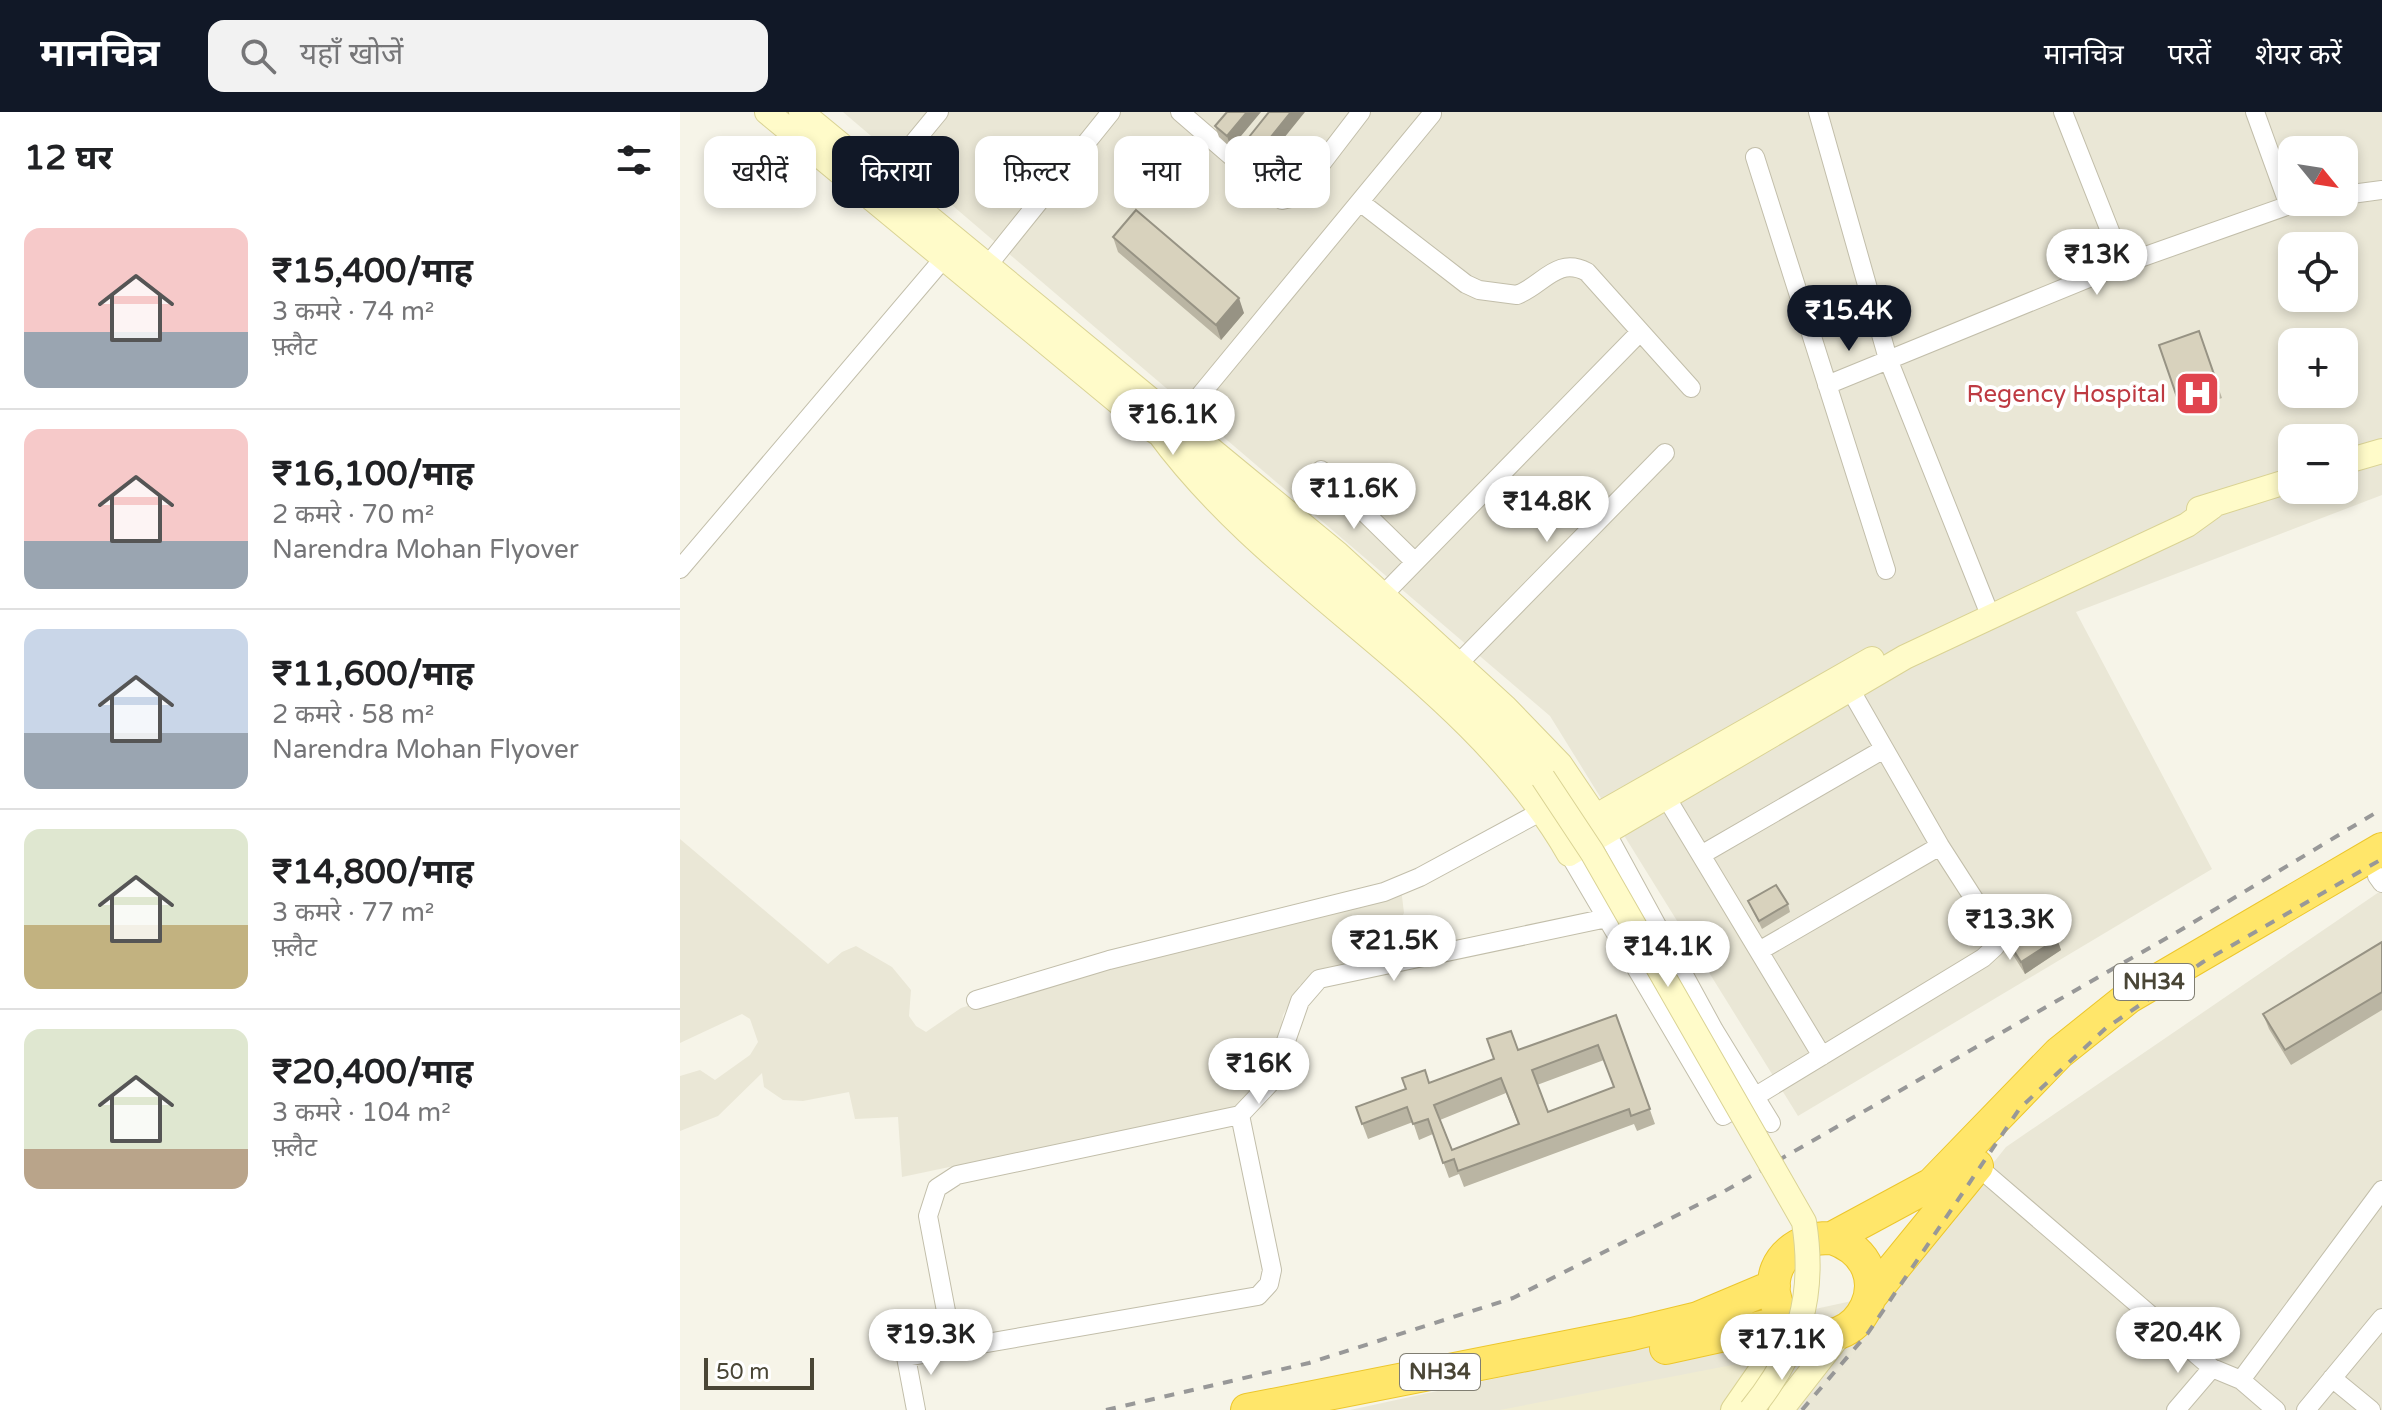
<!DOCTYPE html>
<html lang="hi">
<head>
<meta charset="utf-8">
<style>
  body { margin:0; font-family:"Varela Round","Noto Sans Devanagari",sans-serif; background:#f2f2f2; color:#202124; height:100vh; display:flex; flex-direction:column; font-size:30px; white-space:nowrap }
  * { box-sizing:border-box; margin:0 }
  p { font-size:26px; color:#757577 }
  .icon { flex:none; width:44px; height:44px; fill:none; stroke:currentColor; stroke-width:2; stroke-linecap:round; stroke-linejoin:round }
  .map { position:relative; flex:1; overflow:hidden }
  .drawer { display:flex; flex-direction:column; background:#fff; width:680px }
  .drawer>* { flex:none }
  .top-card { position:absolute; left:24px; top:24px; width:760px; height:72px; display:flex; gap:16px }
  .needle { width:52px; rotate:120deg }
  .tools { position:absolute; left:1598px; top:24px; display:grid; gap:16px }
  .tools a { display:grid; place-items:center; width:80px; height:80px; border-radius:16px; background:#fff; box-shadow:0 4px 12px #0003; font-size:40px }
  .scale { position:absolute; left:24px; bottom:20px; width:110px; box-sizing:border-box; padding-left:8px; border:4px solid #4a4636; border-top:0; font-size:22px; line-height:28px; white-space:nowrap; color:#4a4636; -webkit-text-stroke:6px #fff; paint-order:stroke }
  .price { position:absolute; translate:-50% -68px; padding:0 18px; border-radius:28px; background:#fff; color:#222; font-size:26px; line-height:52px; filter:drop-shadow(0 2px 4px #0008) }
  .price::after { content:''; position:absolute; left:50%; top:48px; width:24px; height:18px; margin-left:-12px; background:inherit; clip-path:polygon(0 0,100% 0,50% 100%) }
  .price.active { background:#111827; color:#fff }
  ul { padding:0; list-style:none }
  li { display:flex; align-items:center; gap:24px; height:200px; padding:0 24px }
  li+li { border-top:2px solid #e0e0e0 }
  li span { display:grid; place-items:center; flex:none; width:224px; height:160px; border-radius:16px; color:#555 }
  li>.icon { margin-inline-start:auto }
  span .icon { width:96px; height:96px; fill:#fffc; stroke-width:1 }
  li b { font-size:34px }
  h2 { display:flex; justify-content:space-between; align-items:center; height:96px; padding:0 24px; font-size:34px }
  .tag { padding:0 28px; border-radius:16px; background:#fff; box-shadow:0 4px 12px #0003; font-size:28px; line-height:72px }
  .tag.active { background:#111827; color:#fff }
  header { display:flex; align-items:center; gap:48px; box-sizing:border-box; height:112px; padding:0 40px; background:#111827; color:#fff }
  header strong { font-size:38px }
  nav { display:flex; gap:44px; margin-inline-start:auto; font-size:28px }
  .search { width:560px; height:72px; background:#f2f2f2; display:flex; align-items:center; gap:20px; box-sizing:border-box; padding:0 28px; border-radius:16px; color:#757577; font-size:30px }
  main { display:flex; flex:1; min-height:0 }
  .map>svg:first-child { display:block }
  .residential { fill:#eae7d6; fill-rule:evenodd }
  .education { fill:#f0ecd1 }
  .lines { fill:none; stroke-linecap:round; stroke-linejoin:round }
  .street-casing { stroke:#c2beaa; stroke-width:20 }
  .secondary-casing { stroke:#dad394; stroke-width:26 }
  .highway-casing { stroke:#ecc62c; stroke-width:34 }
  .street { stroke:#fff; stroke-width:18 }
  .secondary { stroke:#fffbc9; stroke-width:24 }
  .highway { stroke:#ffe66a; stroke-width:32 }
  .rail { stroke:#989898; stroke-width:4; stroke-dasharray:10 10; stroke-linecap:butt }
  .secondary-bridge-casing { stroke:#dad394; stroke-width:26; stroke-linecap:butt }
  .secondary-bridge { stroke:#fffbc9; stroke-width:24 }
  .wall { fill:#bab5a3; fill-rule:evenodd }
  .shaded-wall { fill:#979384 }
  .building { fill:#d8d2bd; stroke:#979384; stroke-width:2; fill-rule:evenodd }
  .labels { text-anchor:middle; dominant-baseline:central; stroke-width:8; stroke-linejoin:round; paint-order:stroke }
  .shield { fill:#fff; stroke:#807e72; stroke-width:2 }
  .shield-label { font-size:22px; font-weight:bold; fill:#4a4636 }
  .health-label { font-size:24px; fill:#be3a42; stroke:#fff; text-anchor:end }
</style>
</head>
<body>
<header>
<strong>मानचित्र</strong>
<div class="search"><svg class="icon" aria-label="search" viewBox="0 0 24 24"><circle cx="10" cy="10" r="6"/><path d="M15 15l6 6"/></svg>यहाँ खोजें</div>
<nav><a>मानचित्र</a><a>परतें</a><a>शेयर करें</a></nav>
</header>
<main>
<section class="drawer">
<h2>12 घर<svg class="icon" aria-label="filters" viewBox="0 0 24 24"><path d="M4 7h16M4 17h16"/><circle cx="9" cy="7" r="2"/><circle cx="15" cy="17" r="2"/></svg></h2>
<ul>
<li><span style="background:linear-gradient(#f6c9c9 65%,#9aa5b1 0)"><svg class="icon" aria-label="home" viewBox="0 0 24 24"><path d="M3 11l9-7 9 7M6 9v11h12V9"/></svg></span><div><b>₹15,400/माह</b><p>3 कमरे · 74 m²</p><p>फ़्लैट</p></div></li>
<li><span style="background:linear-gradient(#f6c9c9 70%,#9aa5b1 0)"><svg class="icon" aria-label="home" viewBox="0 0 24 24"><path d="M3 11l9-7 9 7M6 9v11h12V9"/></svg></span><div><b>₹16,100/माह</b><p>2 कमरे · 70 m²</p><p>Narendra Mohan Flyover</p></div></li>
<li><span style="background:linear-gradient(#c9d6e8 65%,#9aa5b1 0)"><svg class="icon" aria-label="home" viewBox="0 0 24 24"><path d="M3 11l9-7 9 7M6 9v11h12V9"/></svg></span><div><b>₹11,600/माह</b><p>2 कमरे · 58 m²</p><p>Narendra Mohan Flyover</p></div></li>
<li><span style="background:linear-gradient(#dfe7d0 60%,#c2b280 0)"><svg class="icon" aria-label="home" viewBox="0 0 24 24"><path d="M3 11l9-7 9 7M6 9v11h12V9"/></svg></span><div><b>₹14,800/माह</b><p>3 कमरे · 77 m²</p><p>फ़्लैट</p></div></li>
<li><span style="background:linear-gradient(#dfe7d0 75%,#b9a48a 0)"><svg class="icon" aria-label="home" viewBox="0 0 24 24"><path d="M3 11l9-7 9 7M6 9v11h12V9"/></svg></span><div><b>₹20,400/माह</b><p>3 कमरे · 104 m²</p><p>फ़्लैट</p></div></li>
</ul>
</section>
<div class="map">
<svg width="1702" height="1298" viewBox="0 0 1702 1298">
  <rect width="100%" height="100%" fill="#f6f4e8"/>
  <path class="residential" d="M163 0H1702V383L1396 500 1532 757 1118 1004 870 604ZM1612 38H1664V90H1612ZM1612 134H1664V186H1612ZM1612 230H1664V282H1612ZM1612 326H1664V378H1612Z
    M0 727 148 852 162 840 176 834 212 855 231 878 229 904 236 914 246 920 281 896 425 852 721 776 724 801 717 813 706 820 672 834 673 854 620 873 603 903 596 949 564 993 222 1065 218 1005 175 1007 169 980 123 989 103 988 84 975 82 961 38 1004 0 1019V964L20 958 35 968 70 943 78 930 70 907 62 902 0 931Z
    M1702 778V1298H670L1209 1181 1326 1035Z"/>
  <path class="education" d="M1078 1248 1039 1298H820Z"/>
  <g class="lines">
    <defs>
      <path id="street" d="M500 0 602 88 615 85 622 77 681 0
        M1138 0 1208 247 1310 503
        M1383 0 1443 152
        M1575 0 1608 91
        M1075 45 1206 458
        M197 75 259 0
        M1664 83 1702 78
        M680 90 786 172 799 178 837 183C863 173 877 144 907 160L1011 276
        M300 163 431 0
        M1147 273 1443 152 1618 90
        M498 310 752 2
        M641 358 735 450
        M0 457 264 146
        M703 483 960 220
        M778 552 985 341
        M986 685 1142 944
        M926 720 1034 918 1091 1011
        M889 742 1043 1004 1303 846 1315 835 1314 818 1260 734 1170 577
        M1021 743 1204 637
        M1697 764 1702 771
        M1079 839 1260 734
        M296 888 429 848 704 780 740 765 862 699
        M560 1003 592 969 620 889 639 867 927 806
        M1297 1054 1532 1256 1561 1268 1596 1298
        M1652 1266 1691 1298
        M1561 1268 1702 1078
        M236 1298 226 1245 578 1184 589 1172 592 1158 560 1003 277 1063 257 1076 248 1104 273 1236
        M1496 1298 1532 1256
        M1626 1298 1702 1206"/>
      <path id="secondary" d="M87 0 467 314 527 353 826 623 863 666
        M121 0 658 442 825 595 880 652 926 720
        M478 320C594 479 789 568 889 742L1225 545 1507 413 1532 395
        M1664 350 1702 339
        M1519 397 1612 368
        M904 711 1192 547
        M1053 1298 1112 1213
        M1101 1298 1162 1220"/>
      <path id="highway" d="M1152 1126C1229 1153 1178 1252 1117 1216 1104 1208 1096 1195 1094 1181 1090 1145 1120 1125 1152 1126L1252 1072 1379 941 1449 885 1702 737
        M1190 1185 1297 1054
        M986 1236 1108 1209
        M567 1298 952 1222 1018 1206 1094 1174"/>
    </defs>
    <use href="#street" class="street-casing"/>
    <use href="#secondary" class="secondary-casing"/>
    <use href="#highway" class="highway-casing"/>
    <use href="#street" class="street"/>
    <use href="#secondary" class="secondary"/>
    <use href="#highway" class="highway"/>
    <path class="rail" d="M426 1298 629 1251 833 1186 1043 1080 1499 819 1702 697
      M1122 1298 1188 1221 1340 996 1426 916 1523 850 1702 747"/>
    <defs>
      <path id="secondary-bridge" d="M863 666 912 740 1124 1110C1136 1185 1119 1239 1071 1298"/>
    </defs>
    <use href="#secondary-bridge" class="secondary-bridge-casing"/>
    <use href="#secondary-bridge" class="secondary-bridge"/>
  </g>
  <path class="wall" d="M547 0 551 36 539 25 535 14Z
    M589 0 579 57 565 46 561 35Z
    M433 125 564 201 541 228 438 140Z
    M1519 219 1542 286 1502 300 1479 233Z
    M1068 789 1108 792 1110 800 1082 817Z
    M1324 823 1377 827 1381 838 1345 862 1328 835Z
    M1702 830V898L1611 953 1589 917 1583 902Z
    M936 903 975 1012 957 1019 954 1012 784 1075 779 1062 769 1066 753 1022 739 1028 733 1010 688 1027 676 995 749 971ZM924 948 934 975 868 1000 857 973ZM826 981 838 1012 772 1038 760 1008Z"/>
  <path class="shaded-wall" d="M567 0H581L551 36 547 24Z
    M611 0H625L579 57 574 46Z
    M559 186 564 201 541 228 536 213Z
    M1377 827 1381 838 1345 862 1341 850Z"/>
  <path class="building" d="M547 0H567L547 24 535 14Z
    M589 0H611L574 46 561 35Z
    M456 98 559 186 536 213 433 125Z
    M1519 219 1538 274 1498 288 1479 233Z
    M1096 773 1108 792 1079 809 1068 789Z
    M1360 800 1377 827 1341 850 1324 823Z
    M1702 830V880L1605 938 1583 902Z
    M936 903 970 997 951 1004 949 997 778 1059 774 1047 763 1051 748 1007 733 1012 727 995 682 1012 676 995 726 977 722 966 745 958 749 971 814 947 807 927 831 919 838 938ZM918 933 934 975 868 1000 852 958ZM821 966 839 1012 772 1038 754 993Z"/>
  <defs>
    <symbol id="hospital-square" viewBox="-11 -11 22 22"><rect x="-9" y="-9" width="18" height="18" rx="4" fill="#e0444e" stroke="#fff"/><path d="M-5-5h3v3.5h4V-5h3V5h-3V1.5h-4V5h-3Z" fill="#fff"/></symbol>
  </defs>
  <g fill-rule="evenodd">
    <use href="#hospital-square" x="1492" y="256" width="51" height="51"/>
  </g>
  <g class="labels">
    <g class="shield">
      <rect x="1434" y="852" width="80" height="36" rx="6"/>
      <rect x="720" y="1242" width="80" height="36" rx="6"/>
    </g>
    <g class="shield-label">
      <text x="1474" y="870">NH34</text>
      <text x="760" y="1260">NH34</text>
    </g>
    <g class="health-label">
      <text x="1486" y="282">Regency Hospital</text>
    </g>
  </g>
</svg>
<div class="tools">
<a><svg class="needle" viewBox="-14 -14 28 28"><path d="M0-13l5 13h-10z" fill="#e53935"/><path d="M0 13l5-13h-10z" fill="#757577"/></svg></a>
<a><svg class="icon" aria-label="locate" viewBox="0 0 24 24"><circle cx="12" cy="12" r="6"/><path d="M12 2v4M12 18v4M2 12h4M18 12h4"/></svg></a>
<a>+</a>
<a>−</a>
</div>
<div class="scale">50 m</div>
<b class="price" style="left:1417px;top:185px">₹13K</b>
<b class="price active" style="left:1169px;top:241px">₹15.4K</b>
<b class="price" style="left:493px;top:345px">₹16.1K</b>
<b class="price" style="left:674px;top:419px">₹11.6K</b>
<b class="price" style="left:867px;top:432px">₹14.8K</b>
<b class="price" style="left:1330px;top:850px">₹13.3K</b>
<b class="price" style="left:714px;top:871px">₹21.5K</b>
<b class="price" style="left:988px;top:877px">₹14.1K</b>
<b class="price" style="left:579px;top:994px">₹16K</b>
<b class="price" style="left:1498px;top:1263px">₹20.4K</b>
<b class="price" style="left:251px;top:1265px">₹19.3K</b>
<b class="price" style="left:1102px;top:1270px">₹17.1K</b>
<div class="top-card">
<a class="tag">खरीदें</a>
<a class="tag active">किराया</a>
<a class="tag">फ़िल्टर</a>
<a class="tag">नया</a>
<a class="tag">फ़्लैट</a>
</div>
</div>
</main>
</body>
</html>
